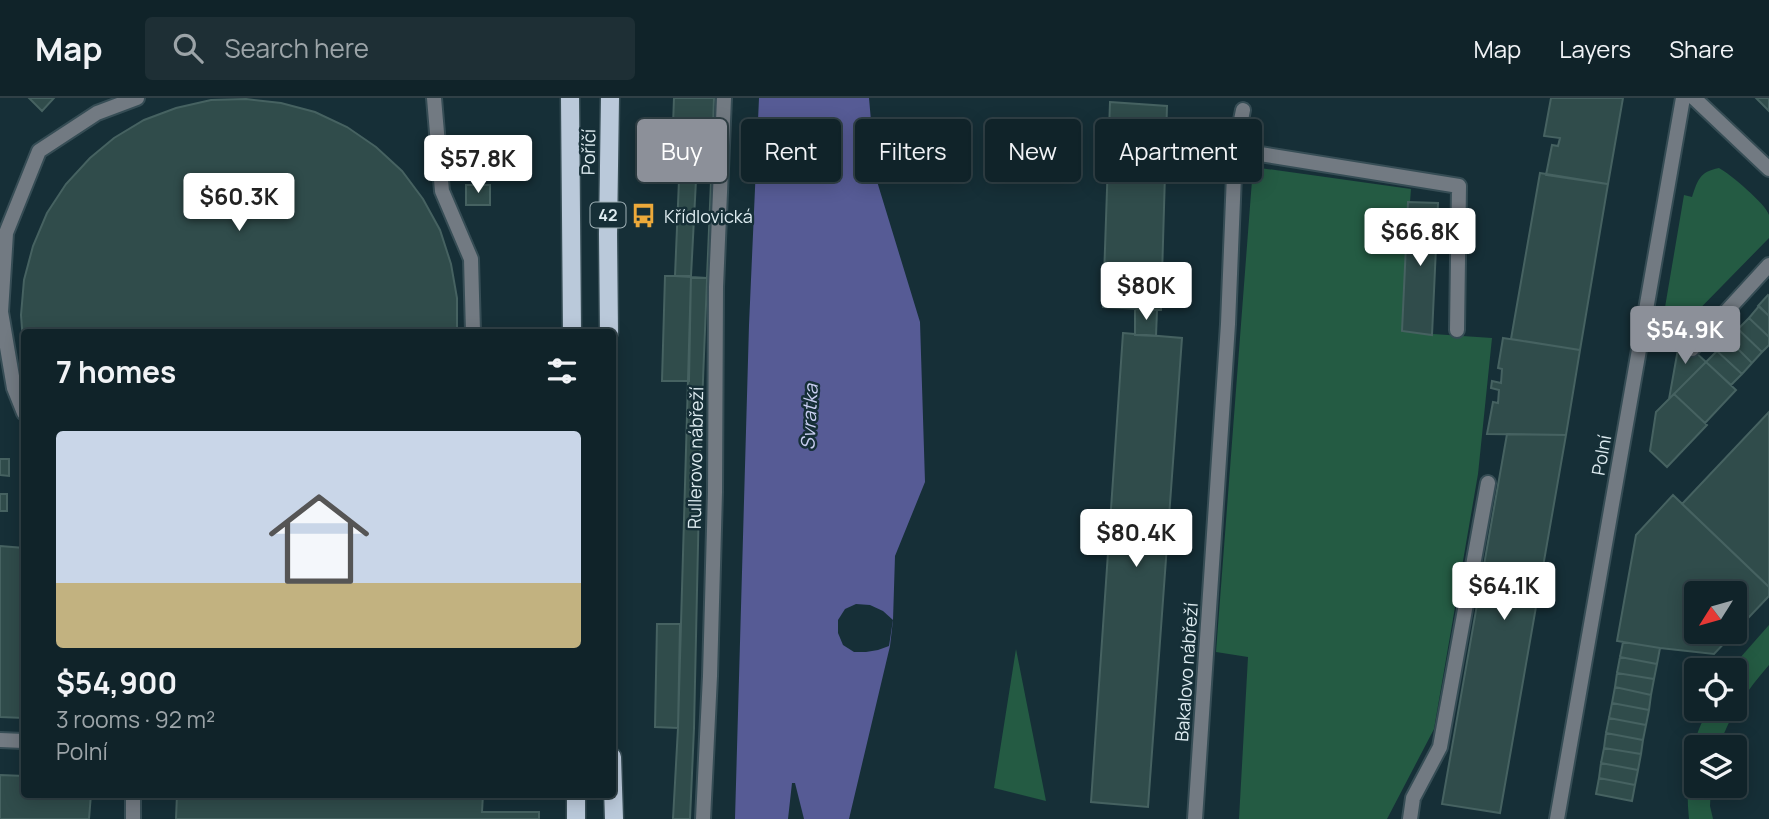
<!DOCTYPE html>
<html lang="en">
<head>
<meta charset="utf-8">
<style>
  body { margin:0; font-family:Manrope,sans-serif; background:#1e2f35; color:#f1f3f6; height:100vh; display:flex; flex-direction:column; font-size:26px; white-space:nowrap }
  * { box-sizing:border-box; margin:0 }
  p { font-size:23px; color:#9ca4a8 }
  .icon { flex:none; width:38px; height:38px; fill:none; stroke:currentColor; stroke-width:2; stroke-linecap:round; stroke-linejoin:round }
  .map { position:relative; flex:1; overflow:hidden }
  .side { position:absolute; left:21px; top:231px; width:595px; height:469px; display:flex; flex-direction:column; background:#102329; border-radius:7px; box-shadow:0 4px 18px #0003,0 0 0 2px #304046 }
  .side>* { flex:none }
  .banner { position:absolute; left:637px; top:21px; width:665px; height:63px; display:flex; gap:14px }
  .needle { width:46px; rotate:233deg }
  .buttons { position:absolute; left:1684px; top:483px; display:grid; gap:14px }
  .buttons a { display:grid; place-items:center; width:63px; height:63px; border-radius:7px; background:#102329; box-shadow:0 4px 18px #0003,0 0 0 2px #304046; font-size:35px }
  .price { position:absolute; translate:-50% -60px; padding:0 16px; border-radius:7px; background:#fff; color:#222; font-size:23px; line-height:46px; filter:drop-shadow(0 2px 4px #0008) }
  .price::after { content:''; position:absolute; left:50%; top:42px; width:21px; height:16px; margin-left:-10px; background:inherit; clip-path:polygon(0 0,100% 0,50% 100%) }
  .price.on { background:#8c9099; color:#fff }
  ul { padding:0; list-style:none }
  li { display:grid; align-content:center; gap:14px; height:371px; padding:0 35px }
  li+li { border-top:2px solid #304046 }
  li span { display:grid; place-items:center; height:217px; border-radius:7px; color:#555 }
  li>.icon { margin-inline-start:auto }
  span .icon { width:126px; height:126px; fill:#fffc; stroke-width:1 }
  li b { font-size:30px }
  h2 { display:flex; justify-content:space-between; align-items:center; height:84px; padding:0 35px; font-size:30px }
  .tag { padding:0 24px; border-radius:7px; background:#102329; box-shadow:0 4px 18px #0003,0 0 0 2px #304046; font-size:24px; line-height:63px }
  .tag.on { background:#8c9099; color:#fff }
  header { display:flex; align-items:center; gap:42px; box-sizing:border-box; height:98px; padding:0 35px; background:#102329; border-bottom:2px solid #304046 }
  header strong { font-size:33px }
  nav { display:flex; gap:38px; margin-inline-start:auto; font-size:24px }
  .search { width:490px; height:63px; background:#1e2f35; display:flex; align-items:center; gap:18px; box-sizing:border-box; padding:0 24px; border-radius:7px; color:#9ca4a8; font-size:26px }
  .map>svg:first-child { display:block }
  .green { fill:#245b43 }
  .water { fill:#565b95 }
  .pier { fill:#162f37 }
  .building { fill:#304c4b; stroke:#466261; stroke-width:2; fill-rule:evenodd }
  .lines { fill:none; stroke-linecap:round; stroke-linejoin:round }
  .lane-casing { stroke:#364d55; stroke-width:18 }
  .street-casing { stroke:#364d55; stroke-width:18 }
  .primary-casing { stroke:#364d55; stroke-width:21 }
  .lane { stroke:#727a82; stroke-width:14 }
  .street { stroke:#727a82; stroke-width:14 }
  .primary { stroke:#bac9da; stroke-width:18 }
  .labels { text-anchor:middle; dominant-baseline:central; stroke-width:5; stroke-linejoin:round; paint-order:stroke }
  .shield { fill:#162f37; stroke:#a1b3b8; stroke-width:2 }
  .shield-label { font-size:16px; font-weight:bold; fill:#ddebf0 }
  .street-label { font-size:18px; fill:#ddebf0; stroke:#162f37 }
  .poi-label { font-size:18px; fill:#ddebf0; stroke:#162f37; text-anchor:start }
  .water-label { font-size:19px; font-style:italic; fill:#c9cef1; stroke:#162f37 }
</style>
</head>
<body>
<header>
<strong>Map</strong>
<div class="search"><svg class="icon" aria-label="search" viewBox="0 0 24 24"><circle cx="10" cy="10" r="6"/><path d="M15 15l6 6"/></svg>Search here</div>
<nav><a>Map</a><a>Layers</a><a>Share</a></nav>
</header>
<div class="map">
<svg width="1769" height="721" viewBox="0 0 1769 721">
  <rect width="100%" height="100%" fill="#162f37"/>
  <path class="green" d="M1253 69 1411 91 1410 104H1408L1402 233 1432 237 1433 236 1492 240 1478 376 1434 631 1387 721H1239L1248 559 1216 554Z
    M1719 70C1730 76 1766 106 1769 117 1769 124 1769 134 1769 140L1676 235 1662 227 1684 97 1692 99C1698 82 1699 74 1719 70Z
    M1769 527V567C1748 591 1729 618 1719 649H1696V688H1711L1710 708 1713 721H1689C1685 683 1689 644 1709 611H1734V572H1732L1739 561Z
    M1016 551 1046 703 994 690Z"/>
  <path class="water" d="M759 0H869L876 80 920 224 925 384 895 458 893 522 890 548 849 721H804L795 685H792L788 721H735L749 227Z"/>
  <path class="pier" d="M856 506 870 507 883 513 893 522 889 548 878 552 866 554H854L843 547 838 535V522L845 511Z"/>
  <path class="building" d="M29 0H54L42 13Z
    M674 0H714L711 83 671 81Z
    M1551 0H1623L1608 86 1546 77 1552 47 1558 48 1560 40 1544 38Z
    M1756 0H1769V13Z
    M246 1 281 5 315 14 347 29 376 49 402 73 423 101 440 132 451 166 457 200V234H24V257L21 217 24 182 33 148 47 115 66 86 90 60 114 40 144 22 176 10 211 2Z
    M1110 4 1167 8 1161 212 1103 209Z
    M466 49H490V70H466Z
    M1540 75 1608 86 1580 252 1511 241Z
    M679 82 711 83 707 180 675 178Z
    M696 82 711 83 700 356 694 630 690 721H673L678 630 691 178Z
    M466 87H490V107H466Z
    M1408 104 1438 105 1432 237 1402 233Z
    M665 178H691L689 283H662Z
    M1768 197 1769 198V218L1758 208Z
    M1759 208 1769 218V239L1749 220Z
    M1135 211 1157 212 1156 238 1135 237Z
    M1749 220 1769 239V247L1762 254 1738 231Z
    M1738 231 1762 254 1752 265 1728 241Z
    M1123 235 1182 240 1148 709 1091 704Z
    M1503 240 1580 252 1566 337 1487 336 1493 304 1498 305 1499 292 1491 290 1492 283 1501 285 1502 271 1498 270Z
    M1680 240 1706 264 1669 301Z
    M1728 241 1752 265 1742 276 1717 253Z
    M1717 253 1742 276 1731 287 1706 264Z
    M1706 264 1736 292 1705 325 1674 296Z
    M1674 296 1707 327 1667 369 1650 353 1656 314Z
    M1769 314V489L1682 406Z
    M1507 336 1566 337 1500 715 1442 706Z
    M0 361H9V378L0 377Z
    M0 396H7V413H0Z
    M1673 397 1769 489V498L1714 556 1660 550 1617 543 1636 437ZM1696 495H1734V534H1696Z
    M0 448 24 450V620L0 619Z
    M657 526H680L678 630 655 629Z
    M1623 544 1660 550 1657 566 1620 559Z
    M1620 559 1657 566 1654 581 1617 575Z
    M1617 575 1654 581 1651 597 1615 589Z
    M1615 589 1651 597 1649 612 1612 605Z
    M1612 605 1649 612 1646 627 1609 620Z
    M1609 620 1646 627 1643 642 1606 635Z
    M1606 635 1643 642 1641 656 1604 650Z
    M1604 650 1641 656 1638 672 1601 665Z
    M1601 665 1638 672 1635 687 1599 680Z
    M0 677 24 678V696H91L89 721H0Z
    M1599 680 1635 687 1632 703 1596 696Z
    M177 696H483L482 714H539V721H176Z"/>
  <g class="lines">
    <defs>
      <path id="lane" d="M434 0 442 93 471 161 473 234
        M1235 52 1459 88 1457 232
        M1692 251 1769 167
        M24 315 14 290 1 214 6 135 39 53 97 15 137 0
        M133 721V696
        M1410 721 1413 700 1440 649 1488 385"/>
      <path id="street" d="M1694 0 1769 71
        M0 642 24 643
        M703 721 710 578 715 394 716 189 724 0
        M1195 721 1228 226 1235 52 1243 12
        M1557 721 1683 0"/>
      <path id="primary" d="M570 0 572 234
        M609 234 608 136 610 0
        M612 659 614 721
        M576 696V721"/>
    </defs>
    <use href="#lane" class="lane-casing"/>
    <use href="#street" class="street-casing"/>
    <use href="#primary" class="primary-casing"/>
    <use href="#lane" class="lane"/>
    <use href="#street" class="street"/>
    <use href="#primary" class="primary"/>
  </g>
  <defs>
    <symbol id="bus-bare" viewBox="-9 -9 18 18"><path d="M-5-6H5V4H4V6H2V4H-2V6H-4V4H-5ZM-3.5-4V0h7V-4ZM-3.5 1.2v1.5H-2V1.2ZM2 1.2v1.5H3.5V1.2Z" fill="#eca93a" stroke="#162f37" stroke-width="2.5" paint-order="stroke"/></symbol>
  </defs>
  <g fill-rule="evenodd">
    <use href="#bus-bare" x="626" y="100" width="35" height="35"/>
  </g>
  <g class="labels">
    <rect class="shield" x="590.5" y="104.5" width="35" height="25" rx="5"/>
    <g class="shield-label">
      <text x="608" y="117">42</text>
    </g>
    <g class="street-label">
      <text transform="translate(588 54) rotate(-89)">Poříčí</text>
      <text transform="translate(1601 357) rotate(-80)">Polní</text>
      <text transform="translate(695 360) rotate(-89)">Rullerovo nábřeží</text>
      <text transform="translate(1186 574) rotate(-86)">Bakalovo nábřeží</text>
    </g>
    <g class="poi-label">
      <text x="664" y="118">Křídlovická</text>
    </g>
    <g class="water-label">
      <text transform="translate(809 319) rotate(-87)">Svratka</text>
    </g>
  </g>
</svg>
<div class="buttons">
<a><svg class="needle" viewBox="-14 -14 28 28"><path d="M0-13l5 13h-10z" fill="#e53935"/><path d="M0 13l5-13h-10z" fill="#9ca4a8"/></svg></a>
<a><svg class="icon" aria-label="locate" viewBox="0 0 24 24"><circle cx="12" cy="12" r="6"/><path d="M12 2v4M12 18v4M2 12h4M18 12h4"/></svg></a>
<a><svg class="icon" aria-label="layers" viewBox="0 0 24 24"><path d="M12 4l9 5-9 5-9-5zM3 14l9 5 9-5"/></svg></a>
</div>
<b class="price" style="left:478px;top:97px">$57.8K</b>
<b class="price" style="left:239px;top:135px">$60.3K</b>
<b class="price" style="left:1420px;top:170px">$66.8K</b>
<b class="price" style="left:1146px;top:224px">$80K</b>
<b class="price on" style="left:1685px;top:268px">$54.9K</b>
<b class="price" style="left:1136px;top:471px">$80.4K</b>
<b class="price" style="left:1504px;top:524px">$64.1K</b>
<div class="banner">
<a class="tag on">Buy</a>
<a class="tag">Rent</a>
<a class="tag">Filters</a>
<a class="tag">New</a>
<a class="tag">Apartment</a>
</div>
<section class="side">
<h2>7 homes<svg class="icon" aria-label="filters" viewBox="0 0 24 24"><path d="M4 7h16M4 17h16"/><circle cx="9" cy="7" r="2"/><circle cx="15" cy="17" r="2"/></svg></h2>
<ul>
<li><span style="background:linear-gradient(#c9d6e8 70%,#c2b280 0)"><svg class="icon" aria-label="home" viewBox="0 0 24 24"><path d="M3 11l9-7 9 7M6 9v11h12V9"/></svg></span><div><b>$54,900</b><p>3 rooms · 92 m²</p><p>Polní</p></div></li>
</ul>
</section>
</div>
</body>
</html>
